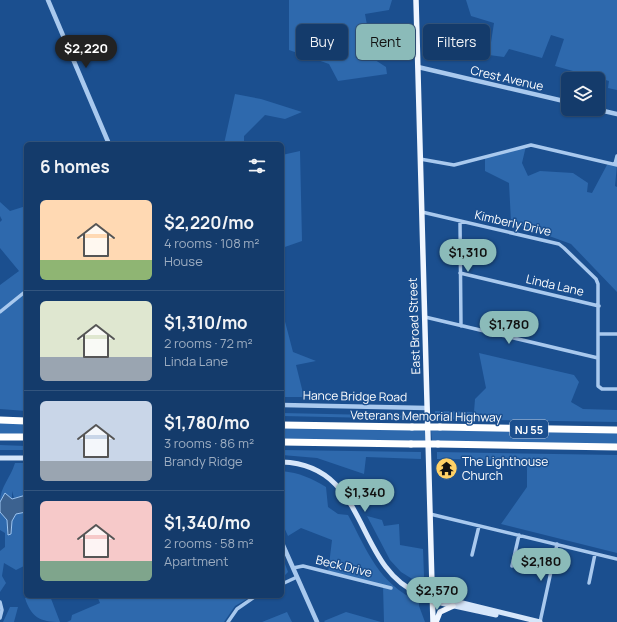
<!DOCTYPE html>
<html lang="en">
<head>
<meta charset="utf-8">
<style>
  body { margin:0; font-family:Manrope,sans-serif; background:#214673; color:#f1f3f6; height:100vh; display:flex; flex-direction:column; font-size:15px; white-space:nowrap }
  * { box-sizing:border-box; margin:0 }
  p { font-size:13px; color:#9dadc1 }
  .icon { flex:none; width:22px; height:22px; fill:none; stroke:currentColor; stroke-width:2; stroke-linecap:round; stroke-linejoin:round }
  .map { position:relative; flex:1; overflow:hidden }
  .panel { position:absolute; left:24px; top:142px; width:260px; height:456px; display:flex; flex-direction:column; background:#143b6b; border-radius:6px; box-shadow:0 1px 3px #0004,0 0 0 1px #33557e }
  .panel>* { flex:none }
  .guide { position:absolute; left:296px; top:24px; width:261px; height:36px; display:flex; gap:8px }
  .buttons { position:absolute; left:561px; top:72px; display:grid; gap:8px }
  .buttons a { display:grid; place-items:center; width:44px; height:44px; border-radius:6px; background:#143b6b; box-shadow:0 1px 3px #0004,0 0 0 1px #33557e; font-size:20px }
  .price { position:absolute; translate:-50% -34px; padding:0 9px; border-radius:14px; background:#8bbbb9; color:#111; font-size:13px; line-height:26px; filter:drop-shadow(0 1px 2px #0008) }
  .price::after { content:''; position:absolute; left:50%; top:24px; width:12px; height:9px; margin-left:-6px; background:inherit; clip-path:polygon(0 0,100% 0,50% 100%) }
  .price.selected { background:#222; color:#fff }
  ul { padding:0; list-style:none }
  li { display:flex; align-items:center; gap:12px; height:100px; padding:0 16px }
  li+li { border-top:1px solid #33557e }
  li span { display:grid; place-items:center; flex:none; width:112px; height:80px; border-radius:6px; color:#555 }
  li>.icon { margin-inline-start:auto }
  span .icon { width:48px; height:48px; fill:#fffc; stroke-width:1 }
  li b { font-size:17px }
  h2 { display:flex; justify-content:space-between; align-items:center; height:48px; padding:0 16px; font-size:17px }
  .pill { padding:0 14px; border-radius:6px; background:#143b6b; box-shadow:0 1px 3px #0004,0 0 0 1px #33557e; font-size:14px; line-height:36px }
  .pill.selected { background:#8bbbb9; color:#111 }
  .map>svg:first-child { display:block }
  .green { fill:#2e69ad }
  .water { fill:#3c6290; stroke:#9cc4f0 }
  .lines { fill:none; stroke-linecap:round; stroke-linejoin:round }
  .minor { stroke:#a9c9ee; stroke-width:3.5 }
  .tertiary { stroke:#a9c9ee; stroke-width:4.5 }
  .secondary { stroke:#d6e6fa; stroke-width:5 }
  .primary { stroke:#f0f6ff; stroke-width:5.5 }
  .motorway { stroke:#fff; stroke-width:7 }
  .motorway-bridge { stroke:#fff; stroke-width:7 }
  .labels { text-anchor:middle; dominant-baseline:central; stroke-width:3; stroke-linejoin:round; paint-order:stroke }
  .shield { fill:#1b4f8f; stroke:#bbcadd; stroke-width:1 }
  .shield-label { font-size:11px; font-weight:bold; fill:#fff }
  .street-label { font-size:12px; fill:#fff; stroke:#1b4f8f }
  .poi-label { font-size:12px; fill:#fff; stroke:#1b4f8f; text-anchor:start }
</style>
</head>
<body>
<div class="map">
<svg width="617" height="622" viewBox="0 0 617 622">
  <rect width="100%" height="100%" fill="#1b4f8f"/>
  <path class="green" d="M289 0H392L389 10 365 14 367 25 385 26 384 35 374 36 372 41 392 52 372 58 386 67 387 74 338 81 329 64 289 50Z
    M466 0H617V90L608 88 609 81 555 66 564 39 551 35 542 58 509 49 504 57 489 55 494 23 471 16Z
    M235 94 261 99 302 112 285 119 265 115 244 136V144H224Z
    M526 146 522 163 528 176 540 171 573 173 588 183 587 192 592 193 608 163 617 165 615 186 617 187V292L571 244 511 222 509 183 485 171V156Z
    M300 151 302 241 282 248V179H285L282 155Z
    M0 202 10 211 26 206V411L0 409V285L19 271 0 248V222L2 220 0 216Z
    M282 310 293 352 316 361 296 365 304 397H282Z
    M479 353 574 375 579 382 571 402 583 409 617 410V422L436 419 435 411 474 412 475 399 486 388Z
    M282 413 420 416V419L282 416Z
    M0 423H26V435H0Z
    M282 427 425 429 426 441 282 439Z
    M431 430 617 432V445L432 441Z
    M0 445 26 446V450H0Z
    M282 450 421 452V459L366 457 364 474 317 458 282 455Z
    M437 452 617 455V553L501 524 527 487V460L437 459Z
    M15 463H26V495L14 498 12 491V499L9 496 0 502C0 487 11 477 15 463Z
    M282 471C300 473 311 478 326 487L328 507 338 514 348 515C368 552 378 583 419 602V606L425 622H384L383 586 328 573 332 540 301 528 288 536 282 523Z
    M0 512 7 520 8 535 11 534 12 521 16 514 26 512V565L16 570 4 563 2 576 6 583 0 592V551L5 547V533L0 530Z
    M367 516 382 520 384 526 399 524 400 545 423 549 424 576 422 585 401 572 390 560Z
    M282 556 288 572 282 578Z
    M29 596H50L60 622C40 622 31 617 25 598Z
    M97 596H252L235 606 224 622H67L71 620 72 615 100 603Z
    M10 607H18L14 622H3Z
    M287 612 292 622H262Z
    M346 612 381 622H325L324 621Z"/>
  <path class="water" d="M5 493 12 499 26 495V512L16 514 12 521 11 534 8 535 7 520 0 512V502Z"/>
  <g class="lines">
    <path class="minor" d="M420 159 454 165 531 145 617 165
      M615 164 617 156
      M422 212 559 244 564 248 596 279 598 284V386L602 389H617
      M460 221 461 326
      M460 273 599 306
      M0 312 26 291
      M425 317 598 358
      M598 334H617
      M430 514 617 559
      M472 555 479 526
      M512 566 519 535
      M293 568 303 566 391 588
      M589 583 595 554
      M282 584 297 577
      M0 602 2 610 0 618
      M228 622 237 609 256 596
      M540 622 557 544"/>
    <path class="tertiary" d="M48 0 109 144
      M418 67 568 102
      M595 109 617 114
      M282 405 427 408
      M282 543 317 622"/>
    <path class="secondary" d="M0 458H26
      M282 462C369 465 354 566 418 593 425 595 430 599 438 597L540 622
      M433 598 436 602 496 615"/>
    <path class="primary" d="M416 0 433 622
      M436 622 440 612 453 606"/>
    <path class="motorway" d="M0 420 26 421
      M282 425 412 427
      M440 427 617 430
      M0 437H26
      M282 442 411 444
      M438 444 617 447"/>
    <path class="motorway-bridge" d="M412 427H440
      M411 444H438"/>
  </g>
  <defs>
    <symbol id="temple-disc" viewBox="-11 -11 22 22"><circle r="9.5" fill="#ffd166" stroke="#1b4f8f"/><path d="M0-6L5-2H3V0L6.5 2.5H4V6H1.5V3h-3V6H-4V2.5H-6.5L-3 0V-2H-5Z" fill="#111"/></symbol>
  </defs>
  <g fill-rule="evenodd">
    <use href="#temple-disc" x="434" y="456" width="25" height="25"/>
  </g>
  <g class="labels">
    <rect class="shield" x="510" y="420" width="38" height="18" rx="3"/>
    <g class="shield-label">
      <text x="529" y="429">NJ 55</text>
    </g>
    <g class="street-label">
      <text transform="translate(507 78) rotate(13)">Crest Avenue</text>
      <text transform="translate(513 223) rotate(13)">Kimberly Drive</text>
      <text transform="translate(555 285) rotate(13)">Linda Lane</text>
      <text transform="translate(414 326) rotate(-92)">East Broad Street</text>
      <text transform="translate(355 396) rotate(1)">Hance Bridge Road</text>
      <text transform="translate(426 416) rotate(1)">Veterans Memorial Highway</text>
      <text transform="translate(344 566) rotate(14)">Beck Drive</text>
    </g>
    <g class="poi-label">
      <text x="462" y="461">The Lighthouse<tspan x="462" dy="14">Church</tspan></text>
    </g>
  </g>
</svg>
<div class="buttons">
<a><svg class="icon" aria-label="layers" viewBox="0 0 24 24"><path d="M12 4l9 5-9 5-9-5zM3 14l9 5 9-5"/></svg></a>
</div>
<b class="price selected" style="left:86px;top:69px">$2,220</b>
<b class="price" style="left:468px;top:273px">$1,310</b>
<b class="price" style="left:509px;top:345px">$1,780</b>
<b class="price" style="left:365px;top:513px">$1,340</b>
<b class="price" style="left:541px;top:582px">$2,180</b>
<b class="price" style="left:437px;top:611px">$2,570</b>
<div class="guide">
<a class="pill">Buy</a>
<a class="pill selected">Rent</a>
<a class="pill">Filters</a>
</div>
<section class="panel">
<h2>6 homes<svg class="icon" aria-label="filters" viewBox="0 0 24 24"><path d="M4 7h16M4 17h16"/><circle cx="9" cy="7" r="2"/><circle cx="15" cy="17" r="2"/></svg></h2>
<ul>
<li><span style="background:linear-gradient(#ffd9b3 75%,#8fb573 0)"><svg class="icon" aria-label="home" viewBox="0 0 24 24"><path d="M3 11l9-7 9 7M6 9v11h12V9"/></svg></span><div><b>$2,220/mo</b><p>4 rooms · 108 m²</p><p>House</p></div></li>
<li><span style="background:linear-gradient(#dfe7d0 70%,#9aa5b1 0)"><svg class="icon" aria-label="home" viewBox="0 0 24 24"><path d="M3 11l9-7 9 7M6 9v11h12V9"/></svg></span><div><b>$1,310/mo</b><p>2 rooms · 72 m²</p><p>Linda Lane</p></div></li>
<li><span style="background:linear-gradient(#c9d6e8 75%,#9aa5b1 0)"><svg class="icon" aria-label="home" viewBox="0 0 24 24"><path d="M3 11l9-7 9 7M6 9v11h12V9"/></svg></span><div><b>$1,780/mo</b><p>3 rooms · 86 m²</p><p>Brandy Ridge</p></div></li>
<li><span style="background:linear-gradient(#f6c9c9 75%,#7fa58c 0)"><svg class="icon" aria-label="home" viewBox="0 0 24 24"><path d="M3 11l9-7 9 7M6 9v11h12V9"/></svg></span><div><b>$1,340/mo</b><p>2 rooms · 58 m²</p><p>Apartment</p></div></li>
</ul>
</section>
</div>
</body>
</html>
